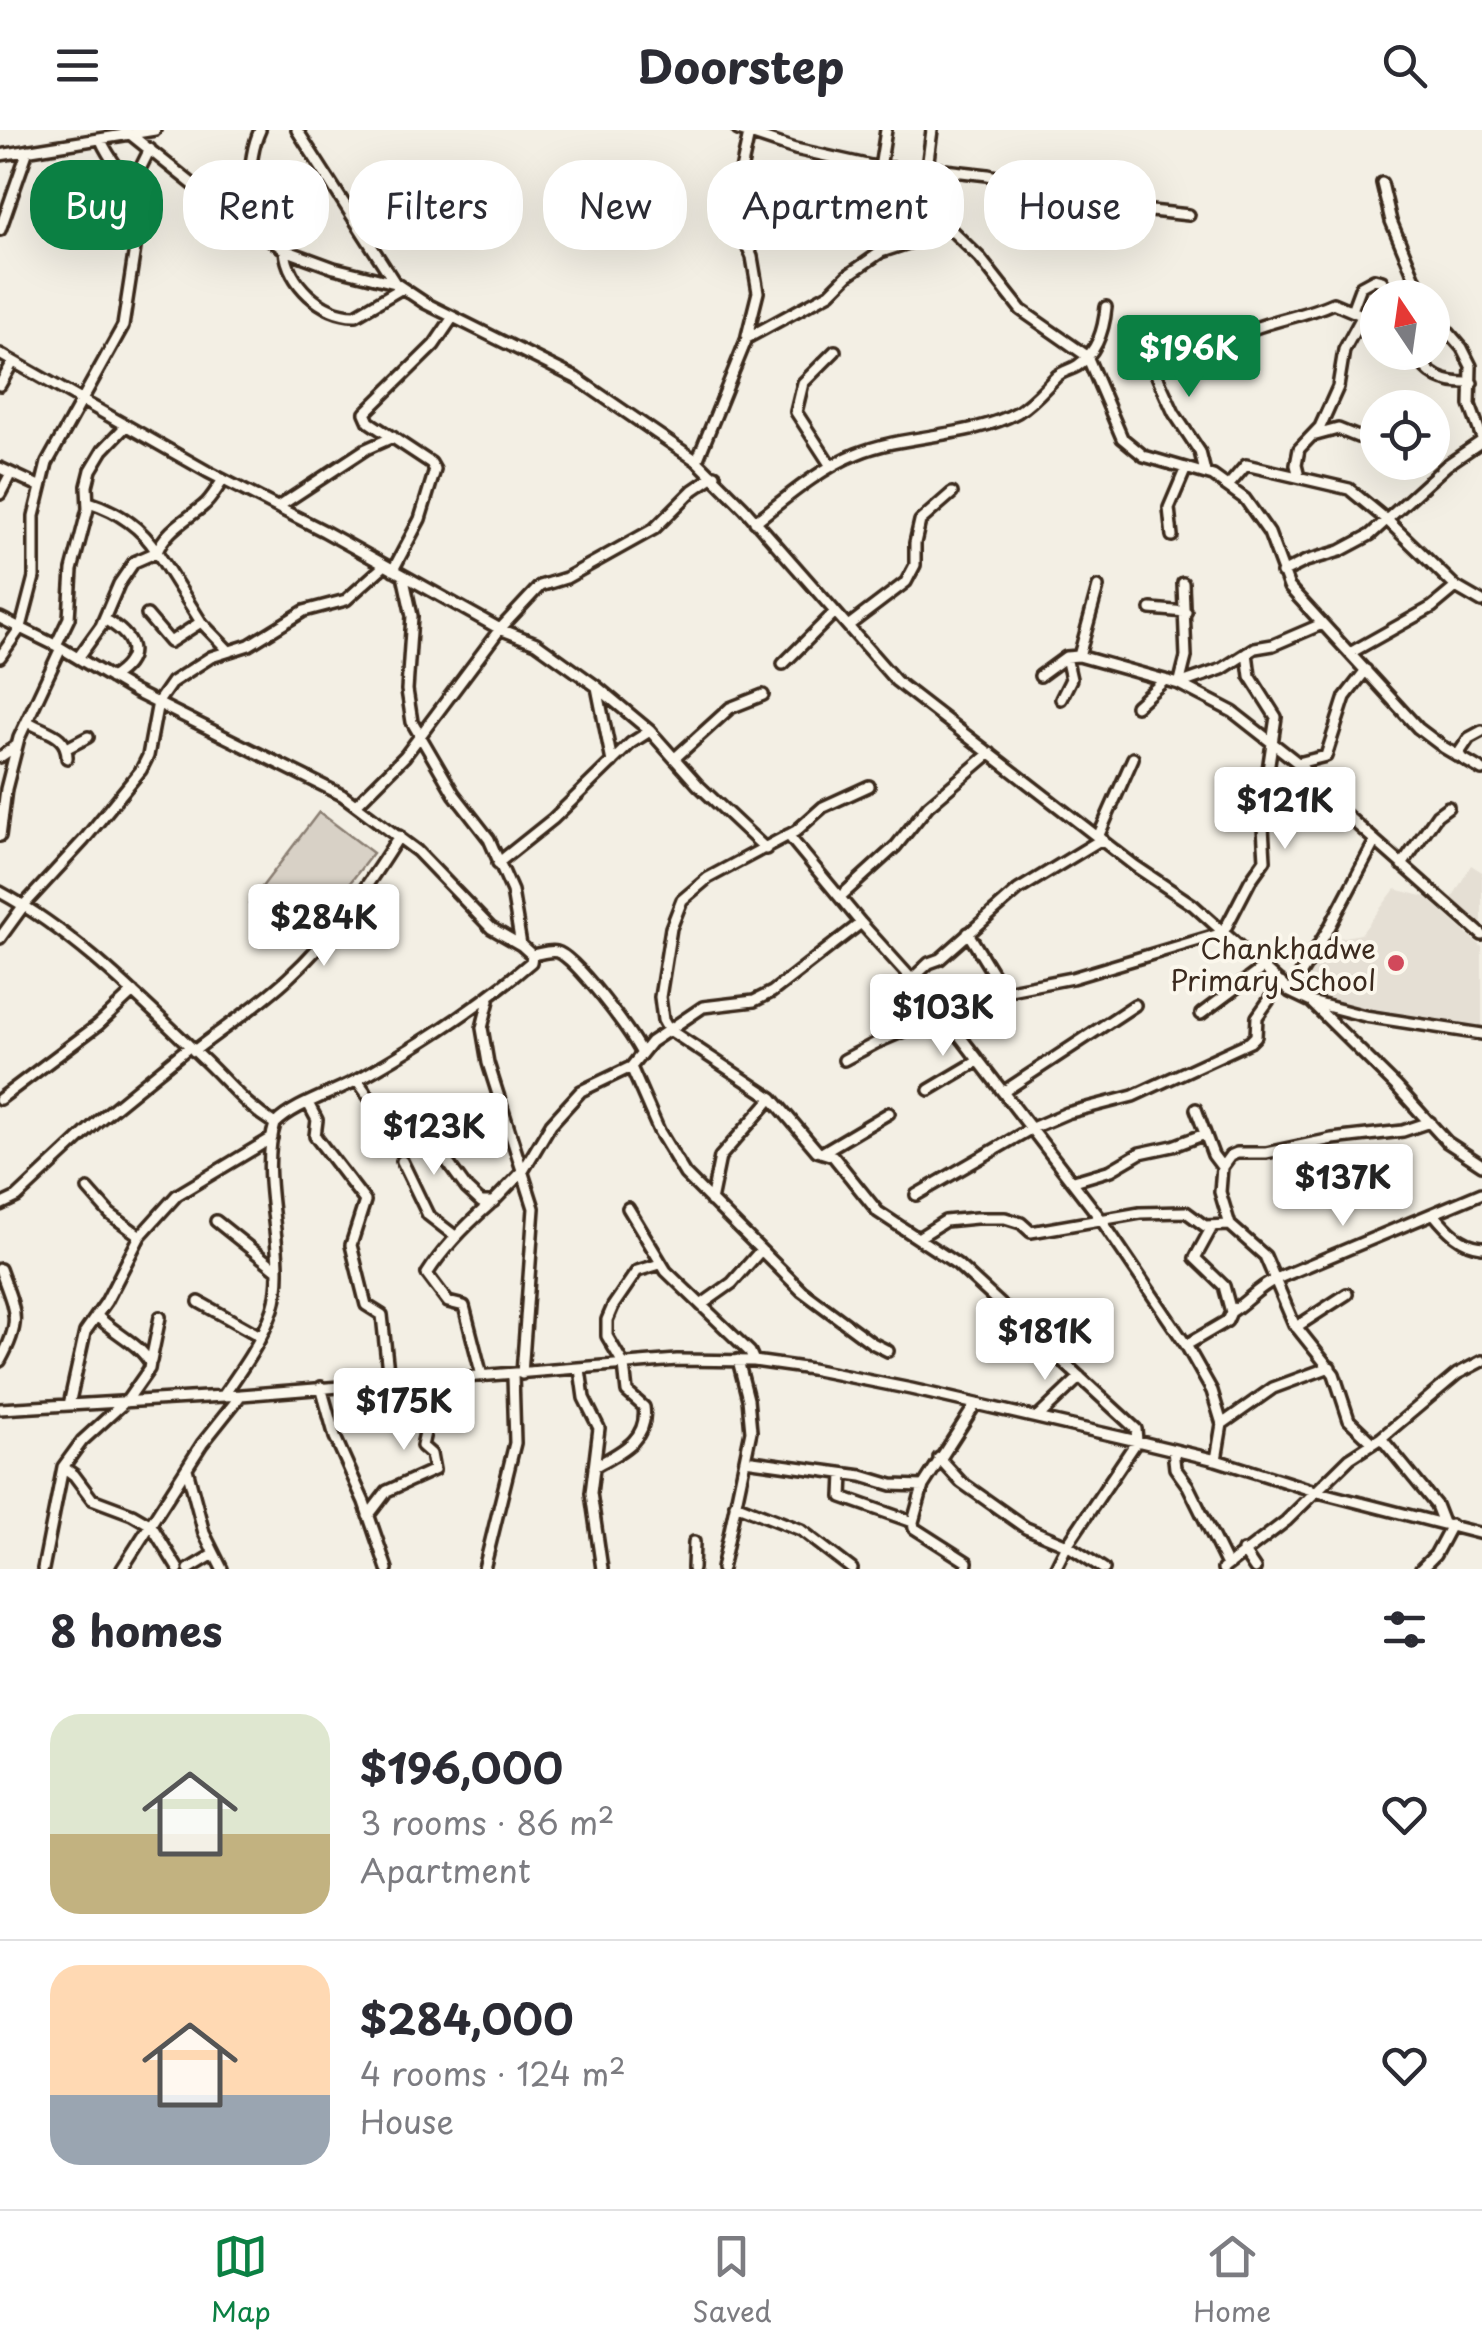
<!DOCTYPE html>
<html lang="en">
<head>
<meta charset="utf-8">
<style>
  body { margin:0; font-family:"Playpen Sans",sans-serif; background:#f2f2f3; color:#2b2b33; height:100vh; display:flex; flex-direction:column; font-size:38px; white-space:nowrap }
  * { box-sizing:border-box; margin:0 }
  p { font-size:32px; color:#7c7c81 }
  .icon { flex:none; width:55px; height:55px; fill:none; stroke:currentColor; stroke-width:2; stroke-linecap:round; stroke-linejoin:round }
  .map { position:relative; height:1439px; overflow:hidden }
  .drawer { display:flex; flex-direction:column; background:#fff; flex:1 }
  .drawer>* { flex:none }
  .guide { position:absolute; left:30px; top:30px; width:1422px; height:90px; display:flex; gap:20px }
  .needle { width:65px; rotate:347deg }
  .tools { position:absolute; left:1360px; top:150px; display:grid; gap:20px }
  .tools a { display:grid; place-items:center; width:90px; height:90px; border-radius:50%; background:#fff; box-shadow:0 10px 40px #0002; font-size:50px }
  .price { position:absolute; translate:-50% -85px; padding:0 22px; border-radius:10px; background:#fff; color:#222; font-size:32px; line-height:65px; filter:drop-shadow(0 2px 5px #0008) }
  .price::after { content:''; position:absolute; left:50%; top:60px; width:30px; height:22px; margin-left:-15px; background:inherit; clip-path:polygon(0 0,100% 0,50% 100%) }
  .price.active { background:#0b8043; color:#fff }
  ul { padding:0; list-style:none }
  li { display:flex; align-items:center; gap:30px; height:250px; padding:0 50px }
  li+li { border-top:2px solid #e1e1e2 }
  li span { display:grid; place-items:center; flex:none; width:280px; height:200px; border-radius:30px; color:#555 }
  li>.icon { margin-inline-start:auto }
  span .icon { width:120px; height:120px; fill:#fffc; stroke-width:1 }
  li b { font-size:42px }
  h2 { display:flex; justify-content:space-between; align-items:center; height:120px; padding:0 50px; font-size:42px }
  .tag { padding:0 35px; border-radius:40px; background:#fff; box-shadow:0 10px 40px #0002; font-size:35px; line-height:90px }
  .tag.active { background:#0b8043; color:#fff }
  header { display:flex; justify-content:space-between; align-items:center; height:130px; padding:0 50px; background:#fff; font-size:45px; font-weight:700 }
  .tab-bar { display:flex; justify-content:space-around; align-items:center; height:140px; border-top:2px solid #e1e1e2; background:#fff; font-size:28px; color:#7c7c81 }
  .tab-bar a { display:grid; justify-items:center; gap:5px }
  .tab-bar .active { color:#0b8043 }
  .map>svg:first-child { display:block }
  .built { fill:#e5dfd4 }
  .green { fill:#d8d1c6; stroke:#8a7e72; stroke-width:2.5 }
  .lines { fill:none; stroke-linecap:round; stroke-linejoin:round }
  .minor-casing { stroke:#3b2a1e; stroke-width:16 }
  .minor { stroke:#fbf7ec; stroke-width:9 }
  .poi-dot { fill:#d1495b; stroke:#fbf7ec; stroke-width:4 }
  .labels { text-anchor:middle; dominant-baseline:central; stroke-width:8; stroke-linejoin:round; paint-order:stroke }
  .poi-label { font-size:28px; fill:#3b2a1e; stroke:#fbf7ec; text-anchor:end }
</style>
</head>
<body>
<header><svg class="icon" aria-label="menu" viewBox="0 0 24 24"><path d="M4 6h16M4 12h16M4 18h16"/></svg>Doorstep<svg class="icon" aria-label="search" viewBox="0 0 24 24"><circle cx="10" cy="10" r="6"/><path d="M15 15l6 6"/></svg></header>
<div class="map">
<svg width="1482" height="1439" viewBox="0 0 1482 1439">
  <rect width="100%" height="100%" fill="#f3efe4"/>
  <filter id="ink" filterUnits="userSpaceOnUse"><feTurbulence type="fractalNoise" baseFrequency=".01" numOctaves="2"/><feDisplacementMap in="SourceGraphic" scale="20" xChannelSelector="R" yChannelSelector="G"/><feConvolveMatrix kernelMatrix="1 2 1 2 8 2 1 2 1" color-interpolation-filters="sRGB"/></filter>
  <g filter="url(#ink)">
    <path class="built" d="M1471 735 1482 742V791L1477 794 1451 770Z
      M1395 759 1426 767 1482 817V900L1400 886 1394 882 1391 884 1356 878 1320 864 1299 850 1327 810 1361 804Z"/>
    <path class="green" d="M319 682 373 723 302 815 249 774Z"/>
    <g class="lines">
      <defs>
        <path id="minor" d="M125 0 210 68 285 120 334 138 395 153 425 173 576 248 697 331 744 378 896 551 1135 736 1193 775 1290 862 1311 872 1365 886 1482 904
          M297 0 395 153
          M738 0 795 19 880 38 915 65 980 128 1021 180 1087 226 1122 308 1144 326 1213 346 1245 369 1269 403 1289 457 1418 598 1443 617 1482 640
          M886 0 880 38H927L988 45 1036 56 1075 73 1189 85
          M0 25 155 0
          M927 38 932 0
          M125 46 140 39 150 19
          M1382 53 1391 91 1423 168
          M243 90C252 60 247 28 260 0
          M0 100 28 20
          M285 120C287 153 323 186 356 185L402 158
          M1352 180 1361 156 1374 149 1382 151
          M1432 183 1462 218 1471 236 1470 275 1482 308
          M1255 198C1282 188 1307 185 1333 173L1378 192
          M747 206 758 162 752 127 735 87V68L749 4
          M1139 215 1146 222 1174 283 1200 322 1205 342
          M1415 222C1427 247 1445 254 1472 253
          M0 224 208 342 324 401 500 499 536 513 596 556 650 601 698 655 766 719
          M0 255 13 232
          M1316 305 1338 299 1358 307
          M697 331 747 208 830 163 848 145 881 122 921 109 942 92
          M831 336 796 282 803 253 835 221
          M0 338 39 356
          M1299 347 1296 335 1299 319 1320 297 1338 257 1344 220 1363 185
          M223 350C217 358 211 370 203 376 186 390 165 401 157 422L201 492 228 520
          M1228 356 1246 335 1349 359 1388 391 1456 457 1482 472
          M0 364 10 345
          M278 377 366 319 393 307
          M755 392C786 368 819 339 856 324 906 303 969 309 1018 282 1034 272 1044 259 1057 246 1063 241 1070 240 1077 236 1098 222 1104 199 1106 177
          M1172 406 1169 378 1186 338
          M393 440 420 389 435 340 431 333 369 292 365 283 434 215 453 187
          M1282 443 1306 431 1340 421 1370 405 1447 335 1482 311
          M403 445 412 486 407 560 412 592 454 664 489 709 512 761 521 815
          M1151 479 1186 482
          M147 485 170 512 201 492
          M0 488 61 518 135 562 342 665 417 721 491 798 521 815 532 825 531 832C478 878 418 916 357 950 333 963 293 975 275 994 257 1051 290 1126 273 1179 262 1211 242 1239 223 1266
          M104 489C135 506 144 527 111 548
          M848 496 906 452 915 435V413L920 391 952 363
          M56 515 69 488 72 440 88 379 87 356 91 340 103 320 126 296
          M1350 523 1432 477 1456 457
          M1079 526 1179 554 1233 582 1298 633 1345 684 1482 805
          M0 527 21 497 34 447V386L47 333 123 196 141 79C134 53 111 35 101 10
          M78 528 101 496 119 454 134 432 157 422C141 397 117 381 89 372
          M783 534 834 483
          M1040 546 1066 527 1079 526 1098 457
          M1180 551 1186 527 1183 453
          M1179 554 1222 539 1255 518 1273 515 1322 494
          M597 557 612 632
          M1061 569 1071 549 1066 527
          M1136 576 1165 550
          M27 591C43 602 68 603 67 628
          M67 618 88 607
          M1457 626 1469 608 1482 601
          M0 627 16 616
          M675 628 730 578 763 565
          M1298 633 1326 626 1345 567 1366 540
          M869 656 823 677 796 701 708 748 682 770 671 798 660 867 663 890 668 899 772 968 817 1021 833 1026 878 1082 957 1134 1136 1299 1137 1311 1067 1415 1055 1439
          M357 674 405 626 500 499 540 456 566 448 654 399 693 360 715 345
          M788 705 861 793 942 883 1100 1088 1186 1215 1212 1261 1222 1294 1216 1330
          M0 706 6 659 19 608 61 518
          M1098 707 1133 628
          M498 733 553 689 631 613 650 601
          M1402 735 1437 685 1448 677
          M0 762C76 803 139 868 201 927 228 952 243 974 275 994
          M840 767 896 716 928 676 990 623
          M968 803 1003 860
          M0 808 24 775 84 710 141 640 148 626 158 572 172 552 211 527 249 515 304 481 346 470 385 435
          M532 825C540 824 549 820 557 822 575 826 631 903 641 922
          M912 849 929 833 940 829 1018 760 1102 709
          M1290 862 1329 798 1375 711
          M489 870 482 898 488 933 534 1078 522 1244
          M1311 872 1397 957 1447 1012 1482 1035
          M1201 884 1264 837
          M194 921C225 897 259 875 288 848 332 808 367 757 399 706
          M844 930 876 913 989 864 1072 848 1223 803 1250 751 1265 730 1262 680 1276 587 1250 546 1247 523
          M631 937 659 1001 685 1044 802 1161 872 1213 888 1221
          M357 950 378 980 403 981 414 986 467 1059 481 1072H493L523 1041 551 994 581 961 631 937 651 912 703 877 754 871 772 862 861 793
          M929 960 978 931
          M1003 962 1135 875
          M0 969 98 895 133 862
          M309 975 317 990 315 1006 365 1071 351 1115 366 1175 382 1185 389 1251
          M1196 979 1213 1025 1222 1037
          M823 1022 889 983
          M402 1031 428 1085 455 1106
          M1074 1051 1111 1040 1140 1023 1173 1016 1205 1004
          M88 1059 110 1084 140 1106
          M916 1065 1032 998 1067 983 1133 966 1250 912 1256 906 1257 887 1281 853
          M711 1071 720 1027 772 968
          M0 1075 17 1067 98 991 189 917
          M628 1078 666 1141 750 1222 754 1231
          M1434 1084C1447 1100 1461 1115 1482 1117
          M216 1091 276 1139
          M918 1108 945 1091 976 1088H1005L1021 1093 1031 1102 1140 1083 1186 1082 1205 1096 1230 1095
          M0 1139C15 1181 23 1190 0 1231
          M199 1172 260 1206
          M701 1175 732 1153 761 1120
          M1231 1182C1248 1171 1257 1158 1276 1149L1482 1063
          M1296 1197 1347 1164
          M1186 1215 1227 1191 1231 1182 1224 1156 1195 1128 1212 1097
          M151 1231 160 1187
          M580 1239 584 1268 599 1298 591 1363 602 1439
          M482 1246 464 1176 448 1172 427 1144C444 1117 465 1096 490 1074
          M321 1257 335 1307 364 1372 387 1439
          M69 1275 85 1202 106 1172 140 1106 177 1065 272 1008
          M0 1279 241 1265 677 1230 754 1231 811 1239 911 1259 1137 1311 1216 1330 1318 1362 1482 1404
          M1037 1288 1080 1247
          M1222 1294 1273 1258 1330 1237
          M1381 1308 1436 1375 1443 1393
          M1372 1312 1349 1290 1334 1244 1294 1194 1265 1126 1230 1095 1220 1062 1222 1037 1230 1026 1237 1023H1266L1332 1009 1403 1001 1430 992
          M1173 1320 1175 1338 1188 1356 1227 1435
          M939 1328 961 1352 1026 1398 1067 1415 1104 1439
          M745 1330 862 1346 892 1355 923 1356
          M63 1337 74 1345 92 1369 132 1384 151 1395 178 1439
          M594 1337C618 1323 649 1311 644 1277L627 1262 624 1235 607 1206V1190L613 1176 637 1141 660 1134
          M187 1339 204 1403 222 1439
          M843 1344 842 1367 913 1392
          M735 1374 801 1400 852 1439
          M368 1386 387 1361 434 1340 431 1324 422 1316 437 1248
          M1243 1421 1255 1439
          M43 1439 63 1337 82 1311 128 1269 149 1239 150 1233C140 1214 114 1203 97 1186
          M122 1439 202 1314 241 1265
          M189 1439 214 1424
          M484 1439 515 1313 513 1245
          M693 1439 694 1412
          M722 1439 751 1301 748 1269 738 1230
          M966 1439 967 1432 914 1398 913 1392 923 1356 975 1275
          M1223 1439 1286 1391 1350 1328 1381 1308 1457 1244 1482 1231
          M1421 1439 1435 1425 1451 1395"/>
      </defs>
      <use href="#minor" class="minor-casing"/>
      <use href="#minor" class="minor"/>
    </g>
  </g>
  <circle class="poi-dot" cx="1396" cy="833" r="10"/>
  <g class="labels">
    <g class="poi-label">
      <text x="1376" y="817">Chankhadwe<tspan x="1376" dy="32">Primary School</tspan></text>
    </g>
  </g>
</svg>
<div class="tools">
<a><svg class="needle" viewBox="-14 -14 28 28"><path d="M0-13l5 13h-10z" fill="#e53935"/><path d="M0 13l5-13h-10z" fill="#7c7c81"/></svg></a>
<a><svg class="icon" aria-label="locate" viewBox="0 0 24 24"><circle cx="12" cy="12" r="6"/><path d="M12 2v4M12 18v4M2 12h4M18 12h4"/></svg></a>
</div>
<b class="price active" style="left:1189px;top:270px">$196K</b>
<b class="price" style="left:1285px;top:722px">$121K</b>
<b class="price" style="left:324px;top:839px">$284K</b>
<b class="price" style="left:943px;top:929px">$103K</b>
<b class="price" style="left:434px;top:1048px">$123K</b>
<b class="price" style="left:1343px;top:1099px">$137K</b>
<b class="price" style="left:1045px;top:1253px">$181K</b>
<b class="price" style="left:404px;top:1323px">$175K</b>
<div class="guide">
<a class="tag active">Buy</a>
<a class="tag">Rent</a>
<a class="tag">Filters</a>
<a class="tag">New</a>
<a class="tag">Apartment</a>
<a class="tag">House</a>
</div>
</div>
<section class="drawer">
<h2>8 homes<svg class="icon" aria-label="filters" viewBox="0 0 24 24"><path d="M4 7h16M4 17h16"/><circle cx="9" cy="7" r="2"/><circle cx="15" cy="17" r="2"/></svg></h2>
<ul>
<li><span style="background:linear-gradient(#dfe7d0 60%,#c2b280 0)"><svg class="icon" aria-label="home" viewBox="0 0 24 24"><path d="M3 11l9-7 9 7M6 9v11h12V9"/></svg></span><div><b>$196,000</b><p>3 rooms · 86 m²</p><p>Apartment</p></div><svg class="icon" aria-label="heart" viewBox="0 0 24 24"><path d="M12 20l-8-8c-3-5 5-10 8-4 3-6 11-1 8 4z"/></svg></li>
<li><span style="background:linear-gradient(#ffd9b3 65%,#9aa5b1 0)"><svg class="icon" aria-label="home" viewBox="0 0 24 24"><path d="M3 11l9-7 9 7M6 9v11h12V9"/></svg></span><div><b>$284,000</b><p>4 rooms · 124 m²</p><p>House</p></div><svg class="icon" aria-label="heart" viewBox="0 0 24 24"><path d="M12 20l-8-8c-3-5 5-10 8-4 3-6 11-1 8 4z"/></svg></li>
</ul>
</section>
<nav class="tab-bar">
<a class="active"><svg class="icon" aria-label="map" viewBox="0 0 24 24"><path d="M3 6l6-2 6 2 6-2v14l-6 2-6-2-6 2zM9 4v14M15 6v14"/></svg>Map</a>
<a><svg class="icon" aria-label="saved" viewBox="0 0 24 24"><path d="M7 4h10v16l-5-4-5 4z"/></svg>Saved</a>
<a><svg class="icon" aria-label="home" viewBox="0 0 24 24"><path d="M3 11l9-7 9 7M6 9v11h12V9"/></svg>Home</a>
</nav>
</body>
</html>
